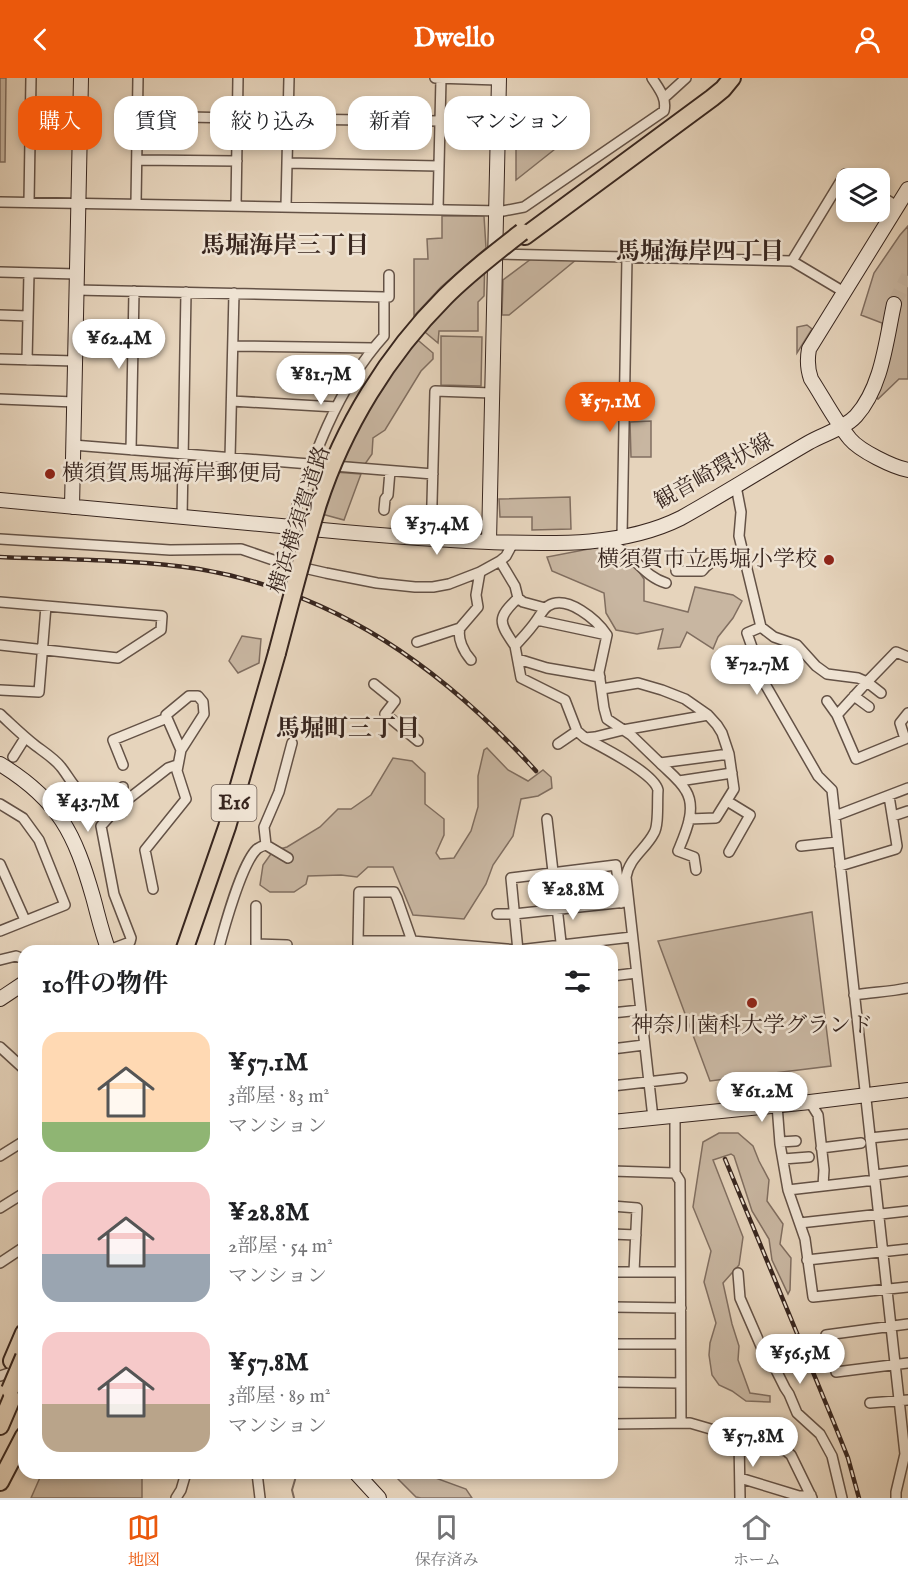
<!DOCTYPE html>
<html lang="ja">
<head>
<meta charset="utf-8">
<style>
  body { margin:0; font-family:"IM FELL English","Noto Serif JP",serif; background:#f6f6f6; color:#202124; height:100vh; display:flex; flex-direction:column; font-size:22px; white-space:nowrap }
  * { box-sizing:border-box; margin:0 }
  p { font-size:20px; color:#757577 }
  .icon { flex:none; width:33px; height:33px; fill:none; stroke:currentColor; stroke-width:2; stroke-linecap:round; stroke-linejoin:round }
  .map { position:relative; flex:1; overflow:hidden }
  .panel { position:absolute; left:18px; top:867px; width:600px; height:534px; display:flex; flex-direction:column; background:#fff; border-radius:18px; box-shadow:0 3px 9px #0003 }
  .panel>* { flex:none }
  .hud { position:absolute; left:18px; top:18px; width:600px; height:54px; display:flex; gap:12px }
  .controls { position:absolute; left:836px; top:90px; display:grid; gap:12px }
  .controls a { display:grid; place-items:center; width:54px; height:54px; border-radius:12px; background:#fff; box-shadow:0 3px 9px #0003; font-size:30px }
  .price { position:absolute; translate:-50% -51px; padding:0 14px; border-radius:21px; background:#fff; color:#222; font-size:20px; line-height:39px; filter:drop-shadow(0 2px 3px #0008) }
  .price::after { content:''; position:absolute; left:50%; top:36px; width:18px; height:14px; margin-left:-9px; background:inherit; clip-path:polygon(0 0,100% 0,50% 100%) }
  .price.selected { background:#ea580c; color:#fff }
  ul { padding:0; list-style:none }
  li { display:flex; align-items:center; gap:18px; height:150px; padding:0 24px }
  li span { display:grid; place-items:center; flex:none; width:168px; height:120px; border-radius:18px; color:#555 }
  li>.icon { margin-inline-start:auto }
  span .icon { width:72px; height:72px; fill:#fffc; stroke-width:1 }
  li b { font-size:26px }
  h2 { display:flex; justify-content:space-between; align-items:center; height:72px; padding:0 24px; font-size:26px }
  .tag { padding:0 21px; border-radius:18px; background:#fff; box-shadow:0 3px 9px #0003; font-size:21px; line-height:54px }
  .tag.selected { background:#ea580c; color:#fff }
  header { display:flex; justify-content:space-between; align-items:center; height:78px; padding:0 24px; background:#ea580c; color:#fff; font-size:27px; font-weight:700 }
  .tabs { display:flex; justify-content:space-around; align-items:center; height:84px; border-top:2px solid #e0e0e0; background:#fff; font-size:16px; color:#757577 }
  .tabs a { display:grid; justify-items:center; gap:3px }
  .tabs .selected { color:#ea580c }
  .map>svg:first-child { display:block }
  .green { fill:#c8b6a1; stroke:#806e60; stroke-width:1.5 }
  .lines { fill:none; stroke-linecap:round; stroke-linejoin:round }
  .stream { stroke:#7d6b5d; stroke-width:2 }
  .secondary-tunnel { stroke:#c3b19d; stroke-width:14; stroke-dasharray:14 7; stroke-linecap:butt }
  .street-casing { stroke:#645246; stroke-width:12 }
  .secondary-casing { stroke:#38261f; stroke-width:16 }
  .highway-casing { stroke:#38261f; stroke-width:20 }
  .street { stroke:#efe3d3; stroke-width:9 }
  .secondary { stroke:#efe3d3; stroke-width:14 }
  .highway { stroke:#e6d4bc; stroke-width:16 }
  .rail-casing { stroke:#38261f; stroke-width:4.5 }
  .rail { stroke:#efe3d3; stroke-width:2; stroke-dasharray:7; stroke-linecap:butt }
  .highway-bridge-casing { stroke:#38261f; stroke-width:20; stroke-linecap:butt }
  .highway-bridge { stroke:#e6d4bc; stroke-width:16 }
  .poi-dot { fill:#8f2418; stroke:#efe3d3; stroke-width:2 }
  .labels { text-anchor:middle; dominant-baseline:central; stroke-width:5; stroke-linejoin:round; paint-order:stroke }
  .shield { fill:#efe3d3; stroke:#6f5f55; stroke-width:1.5 }
  .shield-label { font-size:21px; font-weight:bold; fill:#38261f }
  .street-label { font-size:22px; fill:#38261f; stroke:#efe3d3 }
  .poi-label { font-size:22px; fill:#38261f; stroke:#efe3d3; text-anchor:start }
  .neighbourhood-label { font-size:24px; font-weight:bold; fill:#38261f; stroke:#efe3d3 }
</style>
</head>
<body>
<header><svg class="icon" aria-label="back" viewBox="0 0 24 24"><path d="M15 5l-7 7 7 7"/></svg>Dwello<svg class="icon" aria-label="person" viewBox="0 0 24 24"><circle cx="12" cy="8" r="4"/><path d="M4 21q1-7 8-7t8 7"/></svg></header>
<div class="map">
<svg width="908" height="1420" viewBox="0 0 908 1420">
  <rect width="100%" height="100%" fill="#e6d4bc"/>
  <filter id="stains"><feTurbulence type="fractalNoise" baseFrequency=".00333" numOctaves="4"/><feColorMatrix values="0 0 0 0 .2 0 0 0 0 .09 0 0 0 0 .02 0 0 0 .5 -.17"/></filter>
  <radialGradient id="worn" r=".72"><stop offset=".6" stop-color="#630" stop-opacity="0"/><stop offset="1" stop-color="#630" stop-opacity=".3"/></radialGradient>
  <path class="green" d="M0 0H6L5 84H0Z
    M569 60 516 102V62Z
    M442 138H484L486 170 441 209 414 238V181H428L427 161 442 160Z
    M908 148V301H899L878 321 869 309 882 280V245L861 237 874 195 900 157Z
    M485 174 484 218 478 224V253H439L438 265 413 244Z
    M531 181H577L509 237H502L503 202Z
    M807 247 812 251 797 275V249Z
    M406 252 433 275V281L421 293 385 352 373 360 372 376 365 386 328 382 327 380 348 337Z
    M441 258 482 259 481 308 441 307Z
    M651 343V379H631L630 344Z
    M321 393 361 396 344 442 307 432Z
    M570 419 571 451 532 452V439H500L499 421Z
    M599 469 628 478 644 501V523L688 534 695 509 733 517 742 523 733 540 718 559 713 571 687 554 680 569 658 571 663 551 637 556 616 552 606 535 604 515 552 493 547 479Z
    M242 558 261 561 259 585 238 595 229 583Z
    M487 670 508 692 528 703 543 692 551 699 552 710 538 718 521 721 513 758 493 787 486 806 464 841 413 837 393 789H368L357 799 341 797 308 798 306 806 294 814H270L260 807 263 787 273 773 287 769 320 749 338 731H351L371 717 393 680 412 683 425 695V726L444 741V757L436 775 440 781 454 780 471 753 478 729V698L484 672Z
    M812 834 831 988 710 1003 658 863Z
    M719 1055H738L753 1068 759 1083 769 1102 767 1123 783 1146 780 1166 791 1180 790 1212 788 1216 772 1182 769 1161 752 1133 734 1078 731 1076 713 1082 743 1159 739 1187 723 1205 732 1246 739 1268 738 1282 750 1315 770 1318V1324L746 1323 732 1313 719 1307 712 1297 709 1277 710 1265 716 1245 704 1204 711 1173 693 1129 703 1064Z
    M42 1395H142V1420H31Z
    M392 1395H422L466 1411 472 1420H421L416 1419Z"/>
  <g class="lines">
    <path class="stream" d="M294 1420 292 1412 297 1395"/>
    <path class="secondary-tunnel" d="M894 226 908 198"/>
    <defs>
      <path id="street" d="M435 0 498 2
        M664 20 686 0
        M138 38 237 40
        M288 41 440 43
        M137 82 237 83
        M287 85 439 88
        M879 117 897 128
        M0 124 503 133 524 129 664 33C667 20 659 11 652 0
        M29 124 31 0
        M136 125 138 0
        M236 127 238 0
        M286 128 289 0
        M438 131 441 0
        M495 176 792 183 844 214
        M792 183 845 96 852 100
        M0 194 77 196
        M76 212 384 219
        M0 237 28 238
        M233 268 373 270
        M0 281 75 283
        M27 282 29 195
        M0 321 74 324
        M232 323 336 329
        M73 367 433 396
        M131 372 134 213
        M230 380 234 215
        M736 408 741 434 739 458 761 549 747 555 765 606 818 698 832 712 905 1376 896 1414V1420
        M384 432 385 421 388 417 390 393
        M182 440 186 214
        M290 449C312 382 336 311 384 258V219H389V197
        M622 459 627 179
        M0 461 170 472 241 471 282 485 326 495 377 505 415 509H433L449 506 480 494 500 483 506 478 513 465
        M603 461C610 466 614 467 620 471 637 482 646 499 666 505
        M431 462 435 313 492 315
        M500 483 515 508 518 520 523 524 545 530
        M676 493H702C713 478 728 479 744 482
        M0 524 162 538 161 552 118 580 0 567
        M537 542 607 557
        M761 549 774 559 797 567 816 588 827 596 858 600 867 604 896 574 908 579
        M460 550C457 561 464 574 471 582
        M417 564 460 550 478 529 476 517 480 494
        M515 568C499 544 496 541 518 520
        M518 581 547 590 600 599
        M374 606 395 623 385 636 418 663
        M602 611 638 605 662 612 685 621 708 637 717 647 722 655 729 676 734 711 716 740 689 741
        M0 612 39 614 46 528
        M881 615 867 604 837 637 856 681 905 661 900 645 908 635
        M854 618 869 629
        M827 623 837 637
        M0 636C12 647 23 658 36 668 44 674 55 681 61 689 70 700 78 719 94 722 105 725 115 716 123 709
        M708 637 623 652 595 659 585 660 577 653 565 622 521 600 515 568C522 560 530 552 536 543 540 538 543 531 548 528 567 516 597 542 607 557L599 594 604 630 607 641 631 657 660 685 729 676
        M167 640 166 637 189 618H198L203 624 204 636 181 672
        M585 660C602 669 654 695 658 712 657 723 659 747 654 755 646 771 629 780 626 799L653 1040
        M558 666 577 653
        M13 679 25 660
        M660 685C669 694 680 702 686 713 697 731 685 756 678 773L694 779 696 792
        M123 687 113 662 167 640 181 672 177 693 186 721 145 772 153 811
        M679 703 732 695
        M727 723 750 737 729 774
        M0 726 23 740 39 762 65 827 0 853
        M835 738 908 710
        M893 738 908 733
        M547 741 562 873
        M266 767 264 749 279 714 292 665
        M801 768 837 764
        M0 786 25 842
        M840 788 896 771 897 768 889 718
        M256 828V866L287 867V873
        M497 836H514L626 824
        M358 863 359 814H394L397 820 412 863 419 873
        M109 872 130 864 131 860 114 816 101 748 118 729 168 690 177 687
        M218 873C224 850 242 785 257 771 261 768 262 768 266 767L288 780
        M358 873V863H412L518 872 632 859
        M518 873 511 800 616 787 621 825
        M0 882 16 878 24 881
        M612 898 636 895
        M854 917C872 914 889 914 908 910
        M612 935 640 932
        M0 969 24 991
        M612 971 644 967
        M612 1008 682 1000
        M810 1024 818 1037 824 1092 823 1108
        M777 1027 780 1066 788 1112 805 1161 813 1219 908 1209
        M675 1038V1095L680 1103 681 1344
        M870 1060 908 1056
        M780 1064 796 1063
        M821 1070 861 1065
        M0 1078 24 1063
        M783 1081 809 1079
        M612 1093 675 1095
        M875 1097 908 1093
        M788 1112 875 1102
        M612 1128 637 1130 634 1194
        M0 1130 24 1115
        M800 1145 908 1133
        M612 1156 636 1157
        M807 1182 908 1171
        M0 1185 24 1169
        M612 1194H680
        M738 1195 740 1220 767 1282 774 1288 785 1310 789 1316 797 1335 820 1356 832 1378 842 1420
        M612 1229 681 1230
        M826 1257 908 1246
        M612 1266H680
        M836 1294 908 1285
        M0 1298 18 1292
        M612 1304 680 1305
        M870 1325 908 1322
        M612 1346 690 1345 786 1373 791 1377 812 1420
        M739 1360 740 1420
        M257 1395 260 1420
        M740 1400 799 1418 811 1417
        M176 1420 181 1412 186 1395"/>
      <path id="secondary" d="M908 111 809 271C807 282 807 290 811 301 824 321 835 343 850 361 860 373 893 389 908 392
        M0 422C94 431 187 439 281 448 350 455 420 461 489 464 553 466 623 469 681 440 724 416 765 390 808 365 823 356 844 351 856 338 882 309 886 263 894 226
        M72 429 81 0
        M489 464 499 0
        M0 686C59 722 75 756 93 819 98 837 102 856 109 873
        M0 921 24 905
        M612 1044 810 1024 908 1012
        M356 1395 379 1420"/>
      <path id="highway" d="M525 158 712 20 723 11 732 0
        M184 873 227 749 277 575
        M12 1283 24 1255
        M0 1348 21 1299
        M0 1404 24 1358"/>
    </defs>
    <use href="#street" class="street-casing"/>
    <use href="#secondary" class="secondary-casing"/>
    <use href="#highway" class="highway-casing"/>
    <use href="#street" class="street"/>
    <use href="#secondary" class="secondary"/>
    <use href="#highway" class="highway"/>
    <defs>
      <path id="rail" d="M0 479C66 482 134 481 199 491 338 515 443 591 536 693
        M725 1081 834 1345 848 1380 859 1420"/>
    </defs>
    <use href="#rail" class="rail-casing"/>
    <use href="#rail" class="rail"/>
    <defs>
      <path id="highway-bridge" d="M277 575C290 526 303 475 318 426 343 349 388 276 445 219 469 195 495 175 522 154
        M10 1312 24 1279"/>
    </defs>
    <use href="#highway-bridge" class="highway-bridge-casing"/>
    <use href="#highway-bridge" class="highway-bridge"/>
  </g>
  <g class="poi-dot">
    <circle cx="50" cy="396" r="6"/>
    <circle cx="829" cy="482" r="6"/>
    <circle cx="752" cy="925" r="6"/>
  </g>
  <g class="labels">
    <rect class="shield" x="211.5" y="707" width="45" height="36" rx="4.5"/>
    <g class="shield-label">
      <text x="234" y="725">E16</text>
    </g>
    <g class="street-label">
      <text transform="translate(714 394) rotate(-29)">観音崎環状線</text>
      <text transform="translate(300 442) rotate(-72)">横浜横須賀道路</text>
    </g>
    <g class="poi-label">
      <text x="62" y="396">横須賀馬堀海岸郵便局</text>
      <text x="817" y="482" text-anchor="end">横須賀市立馬堀小学校</text>
      <text x="752" y="948" text-anchor="middle">神奈川歯科大学グランド</text>
    </g>
    <g class="neighbourhood-label">
      <text x="285" y="168">馬堀海岸三丁目</text>
      <text x="700" y="174">馬堀海岸四丁目</text>
      <text x="348" y="651">馬堀町三丁目</text>
    </g>
  </g>
  <rect width="100%" height="100%" filter="url(#stains)"/>
  <rect width="100%" height="100%" fill="url(#worn)"/>
</svg>
<div class="controls">
<a><svg class="icon" aria-label="layers" viewBox="0 0 24 24"><path d="M12 4l9 5-9 5-9-5zM3 14l9 5 9-5"/></svg></a>
</div>
<b class="price" style="left:119px;top:292px">¥62.4M</b>
<b class="price" style="left:321px;top:328px">¥81.7M</b>
<b class="price selected" style="left:610px;top:355px">¥57.1M</b>
<b class="price" style="left:437px;top:478px">¥37.4M</b>
<b class="price" style="left:757px;top:618px">¥72.7M</b>
<b class="price" style="left:88px;top:755px">¥43.7M</b>
<b class="price" style="left:573px;top:843px">¥28.8M</b>
<b class="price" style="left:762px;top:1045px">¥61.2M</b>
<b class="price" style="left:800px;top:1307px">¥56.5M</b>
<b class="price" style="left:753px;top:1390px">¥57.8M</b>
<div class="hud">
<a class="tag selected">購入</a>
<a class="tag">賃貸</a>
<a class="tag">絞り込み</a>
<a class="tag">新着</a>
<a class="tag">マンション</a>
</div>
<section class="panel">
<h2>10件の物件<svg class="icon" aria-label="filters" viewBox="0 0 24 24"><path d="M4 7h16M4 17h16"/><circle cx="9" cy="7" r="2"/><circle cx="15" cy="17" r="2"/></svg></h2>
<ul>
<li><span style="background:linear-gradient(#ffd9b3 75%,#8fb573 0)"><svg class="icon" aria-label="home" viewBox="0 0 24 24"><path d="M3 11l9-7 9 7M6 9v11h12V9"/></svg></span><div><b>¥57.1M</b><p>3部屋 · 83 m²</p><p>マンション</p></div></li>
<li><span style="background:linear-gradient(#f6c9c9 60%,#9aa5b1 0)"><svg class="icon" aria-label="home" viewBox="0 0 24 24"><path d="M3 11l9-7 9 7M6 9v11h12V9"/></svg></span><div><b>¥28.8M</b><p>2部屋 · 54 m²</p><p>マンション</p></div></li>
<li><span style="background:linear-gradient(#f6c9c9 60%,#b9a48a 0)"><svg class="icon" aria-label="home" viewBox="0 0 24 24"><path d="M3 11l9-7 9 7M6 9v11h12V9"/></svg></span><div><b>¥57.8M</b><p>3部屋 · 89 m²</p><p>マンション</p></div></li>
</ul>
</section>
</div>
<nav class="tabs">
<a class="selected"><svg class="icon" aria-label="map" viewBox="0 0 24 24"><path d="M3 6l6-2 6 2 6-2v14l-6 2-6-2-6 2zM9 4v14M15 6v14"/></svg>地図</a>
<a><svg class="icon" aria-label="saved" viewBox="0 0 24 24"><path d="M7 4h10v16l-5-4-5 4z"/></svg>保存済み</a>
<a><svg class="icon" aria-label="home" viewBox="0 0 24 24"><path d="M3 11l9-7 9 7M6 9v11h12V9"/></svg>ホーム</a>
</nav>
</body>
</html>
